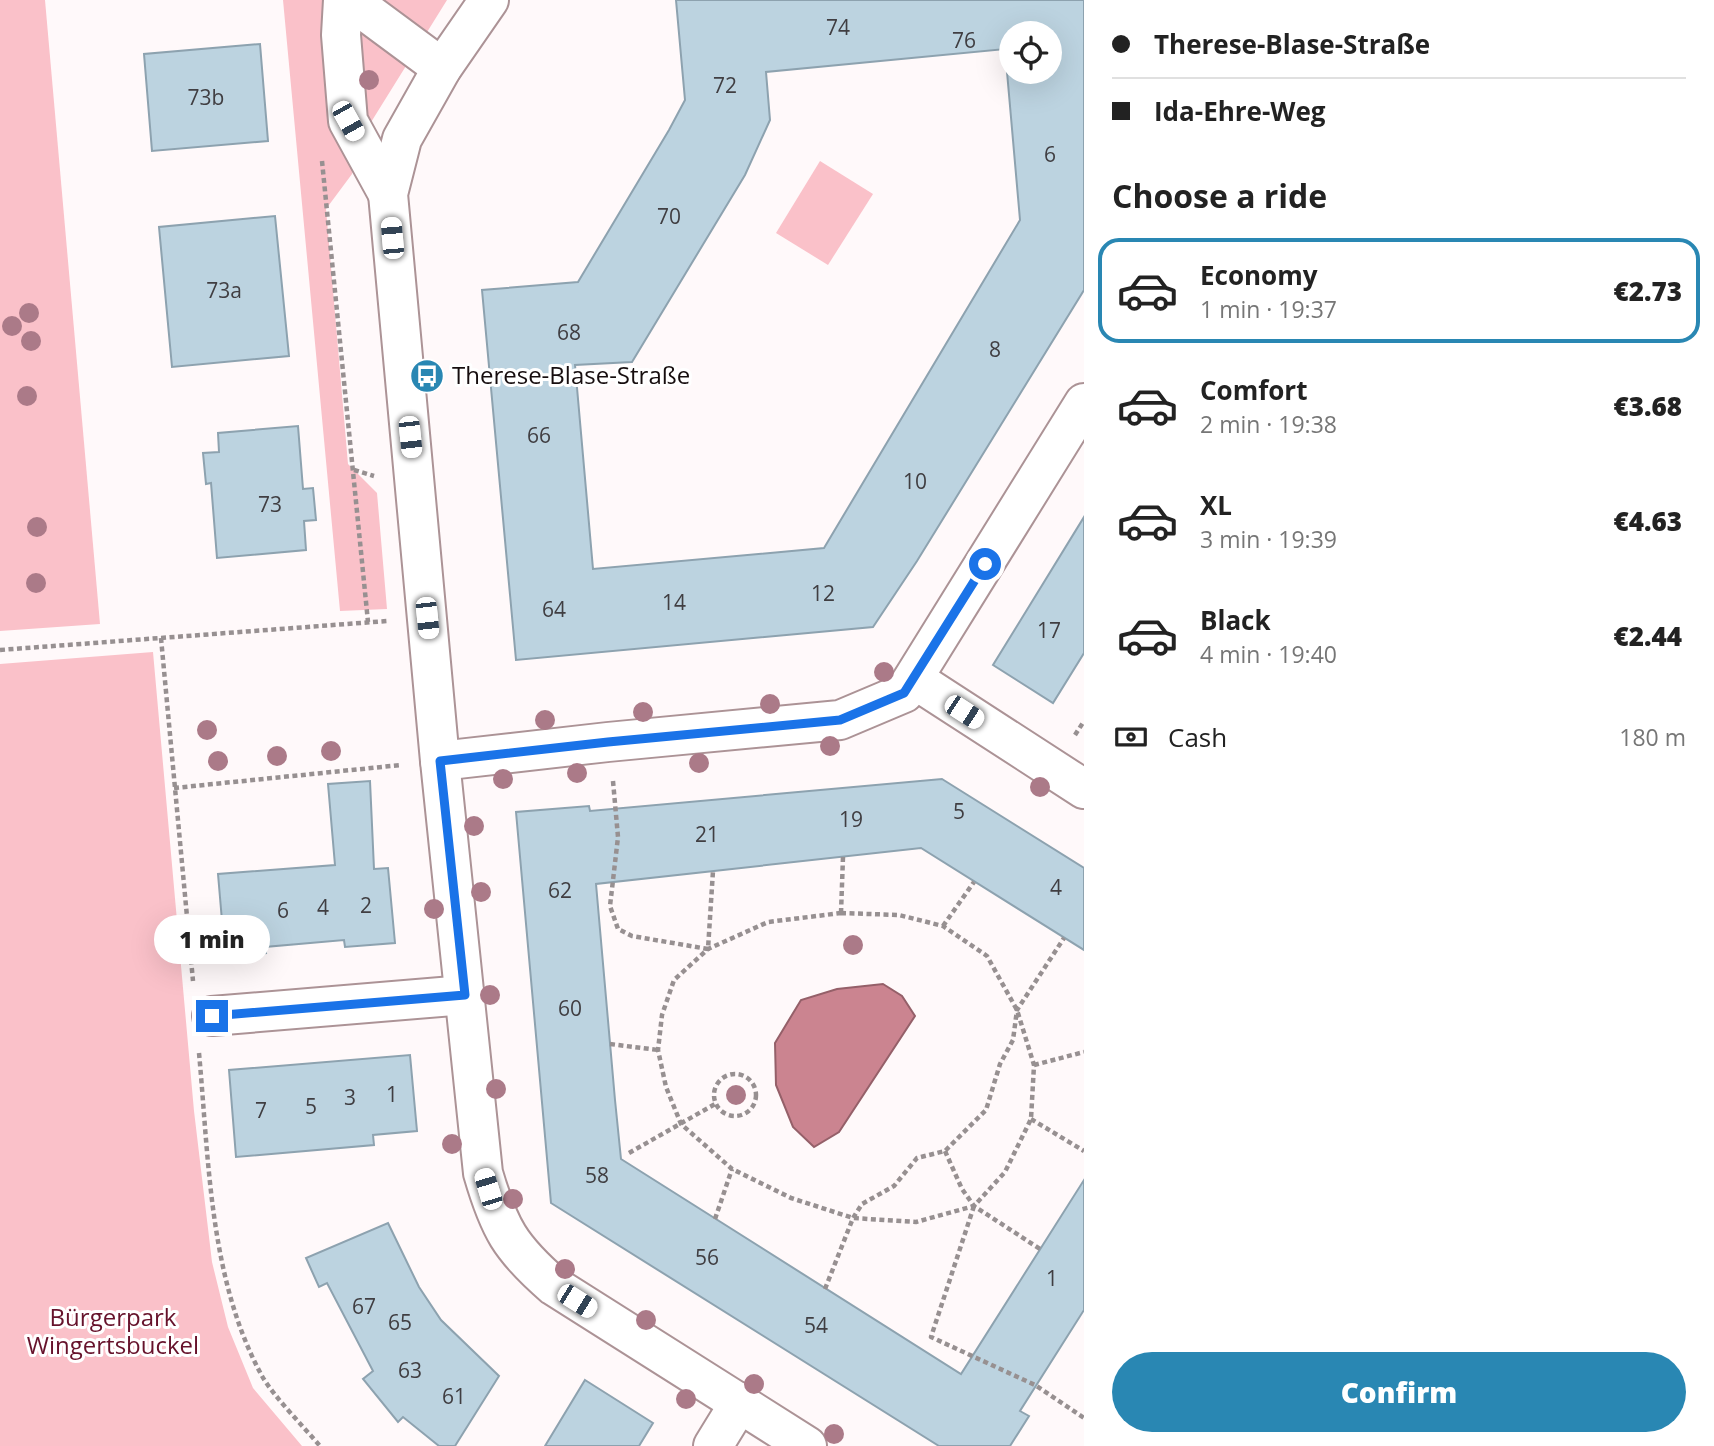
<!DOCTYPE html>
<html lang="en">
<head>
<meta charset="utf-8">
<style>
  :root { --surface:#fff; --page:#f2f2f2; --text:#222; --muted:#767676; --line:#e0e0e0; --accent:#2987b3 }
  body { margin:0; font-family:"Open Sans",sans-serif; background:var(--page); color:var(--text); height:100vh; display:flex; flex-direction:column; font-size:26px; white-space:nowrap }
  * { box-sizing:border-box; margin:0 }
  p { font-size:23px; color:var(--muted) }
  .icon { flex:none; width:38px; height:38px; fill:none; stroke:currentColor; stroke-width:2; stroke-linecap:round; stroke-linejoin:round }
  .map { position:relative; flex:1; overflow:hidden }
  .side { display:flex; flex-direction:column; background:var(--surface); width:630px }
  .side>* { flex:none }
  .banner { display:grid; align-content:center; height:154px; padding:0 28px; background:var(--surface) }
  .buttons { position:absolute; left:999px; top:21px; display:grid; gap:14px }
  .buttons a { display:grid; place-items:center; width:63px; height:63px; border-radius:50%; background:var(--surface); box-shadow:0 7px 28px #0002; font-size:35px }
  .end { position:absolute; width:32px; height:32px; margin:-16px; border:9px solid #1a73e8; background:#fff; box-shadow:0 0 0 4px #fff }
  .from { border-radius:50% }
  .bubble { position:absolute; height:49px; border-radius:24px; background:var(--surface); box-shadow:0 7px 28px #0002; font-size:23px; font-weight:800; line-height:49px; text-align:center }
  .car { position:absolute; width:21px; height:42px; margin:-21px -10px; border-radius:9px; box-shadow:0 0 5px 2px #0007; background:linear-gradient(#fff 24%,#345 0 40%,#fff 0 76%,#345 0 86%,#fff 0) }
  .banner b { display:flex; align-items:center; gap:24px; height:66px; font-size:26px }
  .banner b+b { border-top:2px solid var(--line) }
  .banner i { width:18px; height:18px; background:var(--text) }
  ul { padding:0; list-style:none }
  li { display:flex; align-items:center; gap:21px; height:105px; margin:0 14px 10px; padding:0 14px; border:4px solid transparent; border-radius:21px }
  li div { flex:1 }
  li b { display:block; font-size:26px }
  li em { font-style:normal; font-weight:800 }
  li.current { border-color:var(--accent) }
  li>.icon { width:63px; height:63px; stroke-width:1.5 }
  h2 { padding:0 28px; font-size:32px; line-height:84px }
  .pay { display:flex; align-items:center; gap:18px; height:77px; padding:0 28px; font-size:26px }
  .pay p { margin-inline-start:auto }
  .action { display:flex; gap:14px; margin-top:auto; padding:14px 28px }
  .action a { flex:1; height:80px; border-radius:42px; background:var(--accent); color:#fff; font-size:28px; font-weight:800; line-height:80px; text-align:center }
  main { display:flex; flex:1; min-height:0 }
  .map>svg:first-child { display:block }
  .green { fill:#fac1c9 }
  .water { fill:#cb8490; stroke:#956069; stroke-width:2 }
  .building { fill:#bcd3e0; stroke:#8da2af; stroke-width:2; fill-rule:evenodd }
  .lines { fill:none; stroke-linecap:round; stroke-linejoin:round }
  .minor-casing { stroke:#ac9396; stroke-width:42 }
  .path { stroke:#979091; stroke-width:4.5; stroke-dasharray:5 3.5; stroke-linecap:butt }
  .minor { stroke:#fff; stroke-width:38 }
  .tree { fill:#ab7a88 }
  .route { stroke:#1a73e8; stroke-width:9 }
  .labels { text-anchor:middle; stroke-width:6; stroke-linejoin:round; paint-order:stroke }
  .number-label { font-size:21px; fill:#403e42 }
  .poi-label { font-size:24px; fill:#160d0e; stroke:#fff; text-anchor:start }
  .park-label { font-size:24px; fill:#66122b; stroke:#fff }
</style>
</head>
<body>
<main>
<div class="map">
<svg width="1084" height="1446" viewBox="0 0 1084 1446">
  <rect width="100%" height="100%" fill="#fff9fa"/>
  <g class="green">
    <path d="M0,0H45L100,624L0,631Z"/>
    <path d="M283,0H447L368,127L352,174L326,209L348,464L377,493L387,609L340,611Z"/>
    <path d="M820,161L873,194L828,265L776,233Z"/>
    <path d="M153,652L194,1111L212,1262L228,1327L253,1388L302,1446H0V664Z"/>
  </g>
  <path class="water" d="M883,984L902,996L915,1016L839,1132L814,1147L793,1127L776,1085L775,1043L801,1000L837,989Z"/>
  <g class="building">
    <path d="M676,0H1084V290L917,561L873,627L516,660L482,290L578,282L669,130L685,100ZM1012,33H1050V72H1012ZM1005,49L1020,220L824,548L593,569L575,365L632,362L745,175L770,120L766,72Z"/>
    <path d="M260,44L268,141L152,151L144,54Z"/>
    <path d="M275,216L289,356L172,367L159,227Z"/>
    <path d="M298,426L303,489L313,488L316,520L304,521L306,550L217,558L211,483L206,484L203,453L219,452L218,433Z"/>
    <path d="M1084,517V653L1053,703L993,665Z"/>
    <path d="M942,779L1084,868V950L921,848L596,884L615,1100L621,1159L961,1374L1084,1180V1310L1020,1411L1029,1416L1010,1446H939L551,1203L516,812L589,806L590,811Z"/>
    <path d="M370,781L374,869L388,868L395,943L345,947L344,940L265,947L266,953L225,956L218,874L335,865L328,784Z"/>
    <path d="M410,1055L417,1131L373,1135L374,1145L236,1157L229,1070Z"/>
    <path d="M388,1223L419,1287L441,1320L499,1376L455,1446H439L403,1417L398,1422L363,1379L373,1371L327,1283L319,1287L306,1258Z"/>
    <path d="M585,1380L653,1423L639,1446H545Z"/>
  </g>
  <g class="lines">
    <g class="minor-casing">
      <g id="minor">
        <path d="M343,0L341,35L348,121L388,194"/>
        <path d="M360,0L365,11L442,68"/>
        <path d="M489,0L442,68L402,139L388,194L440,761L483,1173C499,1228 510,1248 554,1286L807,1446"/>
        <path d="M914,679L1084,789"/>
        <path d="M440,761L608,742L840,720L904,693L1084,403"/>
        <path d="M212,1016L465,995"/>
        <path d="M713,1446L740,1402"/>
      </g>
    </g>
    <g class="path">
      <path d="M322,161L368,622"/>
      <path d="M354,470L374,476"/>
      <path d="M161,638L193,981"/>
      <path d="M0,650L387,621"/>
      <path d="M1075,735L1084,721"/>
      <path d="M613,781L618,837L610,906L618,929L632,936L708,949L713,871"/>
      <path d="M174,788L401,765"/>
      <path d="M841,913L899,915L943,926L987,956L1017,1010L1034,1065L1031,1119L1005,1172L974,1206L916,1222L853,1218L791,1198L732,1169L681,1124L666,1087L658,1050L662,1015L674,980L708,949L768,922Z"/>
      <path d="M841,913L843,857"/>
      <path d="M943,926L974,882"/>
      <path d="M610,1044L658,1050"/>
      <path d="M199,1053C209,1160 209,1279 262,1376C274,1397 304,1427 320,1446"/>
      <path d="M1034,1065L1084,1052"/>
      <circle cx="735" cy="1095" r="21"/>
      <path d="M1031,1119L1084,1151"/>
      <path d="M945,1151L962,1189L974,1206L1040,1249"/>
      <path d="M629,1153L715,1104"/>
      <path d="M974,1206L931,1337L1035,1385L1084,1418"/>
      <path d="M715,1219L732,1169"/>
      <path d="M825,1289L853,1218L862,1204L894,1186L917,1158L945,1151L986,1110L1000,1064L1013,1040L1017,1010L1064,938"/>
    </g>
    <use href="#minor" class="minor"/>
  </g>
  <g class="tree">
    <circle cx="369" cy="80" r="10"/>
    <circle cx="29" cy="313" r="10"/>
    <circle cx="12" cy="326" r="10"/>
    <circle cx="31" cy="341" r="10"/>
    <circle cx="27" cy="396" r="10"/>
    <circle cx="37" cy="527" r="10"/>
    <circle cx="36" cy="583" r="10"/>
    <circle cx="884" cy="672" r="10"/>
    <circle cx="770" cy="704" r="10"/>
    <circle cx="643" cy="712" r="10"/>
    <circle cx="545" cy="720" r="10"/>
    <circle cx="207" cy="730" r="10"/>
    <circle cx="830" cy="746" r="10"/>
    <circle cx="331" cy="751" r="10"/>
    <circle cx="277" cy="756" r="10"/>
    <circle cx="218" cy="761" r="10"/>
    <circle cx="699" cy="763" r="10"/>
    <circle cx="577" cy="773" r="10"/>
    <circle cx="503" cy="779" r="10"/>
    <circle cx="1040" cy="787" r="10"/>
    <circle cx="474" cy="826" r="10"/>
    <circle cx="481" cy="892" r="10"/>
    <circle cx="434" cy="909" r="10"/>
    <circle cx="853" cy="945" r="10"/>
    <circle cx="490" cy="995" r="10"/>
    <circle cx="496" cy="1089" r="10"/>
    <circle cx="736" cy="1095" r="10"/>
    <circle cx="452" cy="1144" r="10"/>
    <circle cx="513" cy="1199" r="10"/>
    <circle cx="565" cy="1269" r="10"/>
    <circle cx="646" cy="1320" r="10"/>
    <circle cx="754" cy="1384" r="10"/>
    <circle cx="686" cy="1399" r="10"/>
    <circle cx="834" cy="1434" r="10"/>
  </g>
  <g class="lines">
    <path class="route" d="M212,1016L465,995L440,761L608,742L840,720L904,693L985,564"/>
  </g>
  <defs>
    <g id="bus-disc" transform="scale(1.75)"><circle r="9.5" fill="#2987b3" stroke="#fff"/><path d="M-5-6H5V4H4V6H2V4H-2V6H-4V4H-5ZM-3.5-4V0h7V-4ZM-3.5 1.2v1.5H-2V1.2ZM2 1.2v1.5H3.5V1.2Z" fill="#fff"/></g>
  </defs>
  <g fill-rule="evenodd">
    <use href="#bus-disc" x="427" y="376"/>
  </g>
  <g class="labels">
    <g class="number-label">
      <text x="838" y="35">74</text>
      <text x="964" y="48">76</text>
      <text x="725" y="93">72</text>
      <text x="206" y="105">73b</text>
      <text x="1050" y="162">6</text>
      <text x="669" y="224">70</text>
      <text x="224" y="298">73a</text>
      <text x="569" y="340">68</text>
      <text x="995" y="357">8</text>
      <text x="539" y="443">66</text>
      <text x="915" y="489">10</text>
      <text x="270" y="512">73</text>
      <text x="823" y="601">12</text>
      <text x="674" y="610">14</text>
      <text x="554" y="617">64</text>
      <text x="1049" y="638">17</text>
      <text x="959" y="819">5</text>
      <text x="851" y="827">19</text>
      <text x="707" y="842">21</text>
      <text x="1056" y="895">4</text>
      <text x="560" y="898">62</text>
      <text x="366" y="913">2</text>
      <text x="323" y="915">4</text>
      <text x="283" y="918">6</text>
      <text x="570" y="1016">60</text>
      <text x="392" y="1102">1</text>
      <text x="350" y="1105">3</text>
      <text x="311" y="1114">5</text>
      <text x="261" y="1118">7</text>
      <text x="597" y="1183">58</text>
      <text x="707" y="1265">56</text>
      <text x="1052" y="1286">1</text>
      <text x="364" y="1314">67</text>
      <text x="400" y="1330">65</text>
      <text x="816" y="1333">54</text>
      <text x="410" y="1378">63</text>
      <text x="454" y="1404">61</text>
    </g>
    <g class="poi-label">
      <text x="452" y="384">Therese-Blase-Straße</text>
    </g>
    <g class="park-label">
      <text x="113" y="1326">Bürgerpark<tspan x="113" dy="28">Wingertsbuckel</tspan></text>
    </g>
  </g>
</svg>
<div class="buttons">
<a><svg class="icon" aria-label="locate" viewBox="0 0 24 24"><circle cx="12" cy="12" r="6"/><path d="M12 2v4M12 18v4M2 12h4M18 12h4"/></svg></a>
</div>
<i class="end from" style="left:985px;top:564px"></i>
<i class="end" style="left:212px;top:1016px"></i>
<div class="bubble" style="left:154px;top:915px;width:116px">1 min</div>
<i class="car" style="left:348px;top:121px;rotate:151deg"></i>
<i class="car" style="left:392px;top:238px;rotate:355deg"></i>
<i class="car" style="left:410px;top:437px;rotate:174deg"></i>
<i class="car" style="left:427px;top:618px;rotate:174deg"></i>
<i class="car" style="left:964px;top:712px;rotate:123deg"></i>
<i class="car" style="left:488px;top:1189px;rotate:343deg"></i>
<i class="car" style="left:577px;top:1301px;rotate:122deg"></i>
</div>
<section class="side">
<div class="banner">
<b><i class="from"></i>Therese-Blase-Straße</b>
<b><i></i>Ida-Ehre-Weg</b>
</div>
<h2>Choose a ride</h2>
<ul>
<li class="current"><svg class="icon" aria-label="car" viewBox="0 0 24 24"><path d="M5 17H2v-5l4-1 3-4h7l3 4 3 1v5h-3M9 17h6M6 11h13"/><circle cx="7" cy="17" r="2"/><circle cx="17" cy="17" r="2"/></svg><div><b>Economy</b><p>1 min · 19:37</p></div><em>€2.73</em></li>
<li><svg class="icon" aria-label="car" viewBox="0 0 24 24"><path d="M5 17H2v-5l4-1 3-4h7l3 4 3 1v5h-3M9 17h6M6 11h13"/><circle cx="7" cy="17" r="2"/><circle cx="17" cy="17" r="2"/></svg><div><b>Comfort</b><p>2 min · 19:38</p></div><em>€3.68</em></li>
<li><svg class="icon" aria-label="car" viewBox="0 0 24 24"><path d="M5 17H2v-5l4-1 3-4h7l3 4 3 1v5h-3M9 17h6M6 11h13"/><circle cx="7" cy="17" r="2"/><circle cx="17" cy="17" r="2"/></svg><div><b>XL</b><p>3 min · 19:39</p></div><em>€4.63</em></li>
<li><svg class="icon" aria-label="car" viewBox="0 0 24 24"><path d="M5 17H2v-5l4-1 3-4h7l3 4 3 1v5h-3M9 17h6M6 11h13"/><circle cx="7" cy="17" r="2"/><circle cx="17" cy="17" r="2"/></svg><div><b>Black</b><p>4 min · 19:40</p></div><em>€2.44</em></li>
</ul>
<div class="pay"><svg class="icon" aria-label="cash" viewBox="0 0 24 24"><path d="M3 7h18v10H3z"/><circle cx="12" cy="12" r="2"/></svg>Cash<p>180 m</p></div>
<div class="action"><a>Confirm</a></div>
</section>
</main>
</body>
</html>
